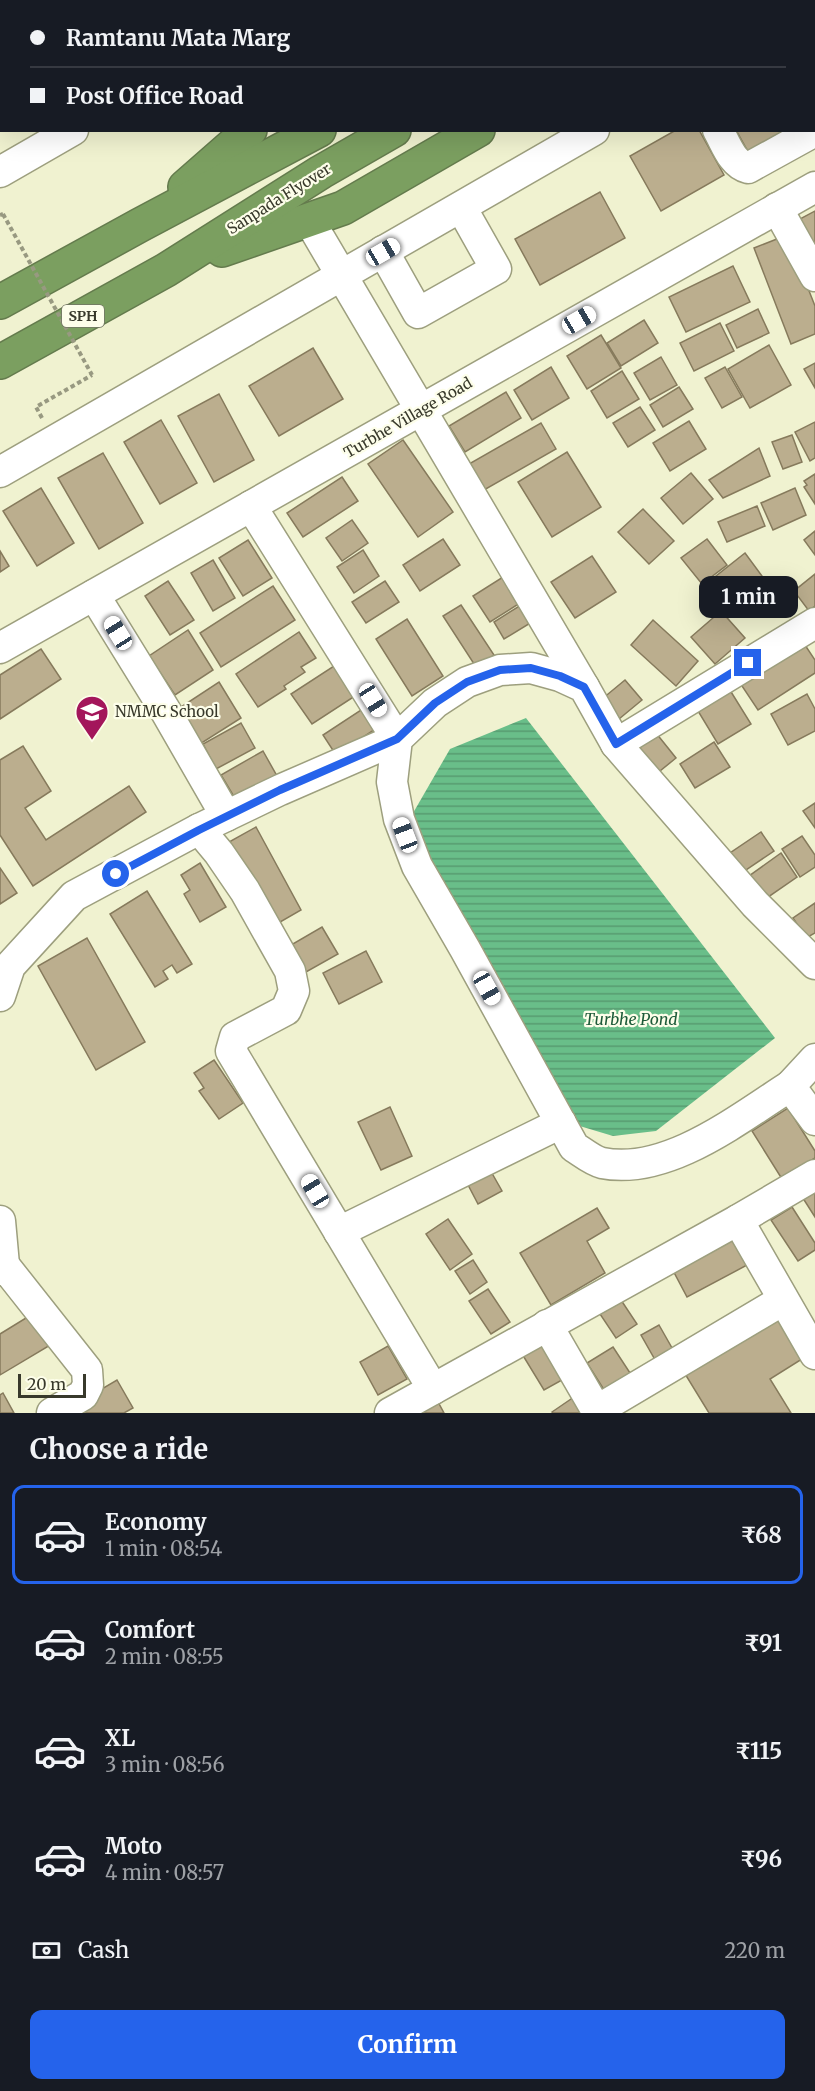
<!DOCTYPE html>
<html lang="en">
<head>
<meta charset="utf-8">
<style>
  :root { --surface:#171b24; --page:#242831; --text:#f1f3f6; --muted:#9ea1a6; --line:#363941; --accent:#2563eb }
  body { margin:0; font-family:Merriweather,serif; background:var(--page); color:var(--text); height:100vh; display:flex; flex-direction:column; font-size:22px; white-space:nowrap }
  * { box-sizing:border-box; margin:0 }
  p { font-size:20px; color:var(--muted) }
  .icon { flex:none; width:33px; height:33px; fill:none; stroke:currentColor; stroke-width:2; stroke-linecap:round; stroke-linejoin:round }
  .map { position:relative; height:1413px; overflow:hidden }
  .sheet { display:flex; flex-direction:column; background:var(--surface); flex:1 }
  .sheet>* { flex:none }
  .guide { position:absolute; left:0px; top:0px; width:816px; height:132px; box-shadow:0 6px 24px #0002; display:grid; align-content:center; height:132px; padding:0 30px; background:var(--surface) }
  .scale { position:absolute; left:18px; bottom:15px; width:68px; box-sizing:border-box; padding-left:6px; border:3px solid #38392b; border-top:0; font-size:16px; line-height:21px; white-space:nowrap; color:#38392b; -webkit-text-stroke:4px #fdfeea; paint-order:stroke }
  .end { position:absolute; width:27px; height:27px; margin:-14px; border:8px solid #2563eb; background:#fff; box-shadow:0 0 0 3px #fff }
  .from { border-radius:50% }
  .bubble { position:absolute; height:42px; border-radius:12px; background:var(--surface); box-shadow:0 6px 24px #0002; font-size:20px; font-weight:700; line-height:42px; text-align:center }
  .car { position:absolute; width:18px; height:36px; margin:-18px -9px; border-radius:8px; box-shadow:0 0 4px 2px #0007; background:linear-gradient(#fff 24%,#345 0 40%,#fff 0 76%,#345 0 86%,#fff 0) }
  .guide b { display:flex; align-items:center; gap:21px; height:57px; font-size:22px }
  .guide b+b { border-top:2px solid var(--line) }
  .guide i { width:15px; height:15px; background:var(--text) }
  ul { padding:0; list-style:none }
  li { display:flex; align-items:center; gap:18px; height:99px; margin:0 12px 9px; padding:0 18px; border:3px solid transparent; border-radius:12px }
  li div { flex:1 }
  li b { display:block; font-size:22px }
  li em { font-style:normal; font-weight:700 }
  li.active { border-color:var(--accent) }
  li>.icon { width:54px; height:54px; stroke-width:1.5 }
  h2 { padding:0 30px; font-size:27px; line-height:72px }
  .pay { display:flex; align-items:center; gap:15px; height:66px; padding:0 30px; font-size:22px }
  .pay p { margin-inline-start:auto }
  .action { display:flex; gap:12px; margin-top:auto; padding:12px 30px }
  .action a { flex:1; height:69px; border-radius:12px; background:var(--accent); color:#fff; font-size:24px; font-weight:700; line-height:69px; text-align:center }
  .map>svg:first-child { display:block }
  .water { fill:url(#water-rules) }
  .building { fill:#bbae8e; stroke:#867a5c; stroke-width:1.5 }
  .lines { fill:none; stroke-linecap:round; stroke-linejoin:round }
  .minor-casing { stroke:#9d9f7e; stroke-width:33 }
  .highway-casing { stroke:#647b4d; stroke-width:36 }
  .path { stroke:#989981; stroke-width:4; stroke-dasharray:4.5 3; stroke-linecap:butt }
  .minor { stroke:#fff; stroke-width:30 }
  .highway { stroke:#7b9f60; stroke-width:33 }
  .rail-casing { stroke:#83856e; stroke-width:7 }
  .rail { stroke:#fdfeea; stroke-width:4.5; stroke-dasharray:14; stroke-linecap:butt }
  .path-bridge { stroke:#989981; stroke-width:4; stroke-dasharray:4.5 3; stroke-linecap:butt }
  .route { stroke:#2563eb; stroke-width:8 }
  .labels { text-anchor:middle; stroke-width:4.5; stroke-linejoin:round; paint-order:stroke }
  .shield { fill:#fdfeea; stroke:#737464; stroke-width:1.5 }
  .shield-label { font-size:14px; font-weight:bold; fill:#38392b }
  .street-label { font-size:15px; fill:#38392b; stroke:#fdfeea }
  .poi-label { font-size:15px; fill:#38392b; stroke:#fdfeea; text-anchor:start }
  .water-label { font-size:16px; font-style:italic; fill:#1d5b39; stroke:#fdfeea }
</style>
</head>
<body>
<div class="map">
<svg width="815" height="1413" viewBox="0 0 815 1413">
  <defs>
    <pattern id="water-rules" width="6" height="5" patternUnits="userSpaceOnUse" patternTransform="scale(1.5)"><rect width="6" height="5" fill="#69be89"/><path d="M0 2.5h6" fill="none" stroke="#579b70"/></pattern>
  </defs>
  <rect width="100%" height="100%" fill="#f0f2d0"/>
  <path class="water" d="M526,718L775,1038L656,1131L613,1136L573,1124L409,820L450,749Z"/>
  <g class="building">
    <path d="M90,0H156L157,2H89Z"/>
    <path d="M676,130H699L724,175L661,211L630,156Z"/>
    <path d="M736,130H798L751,157Z"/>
    <path d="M600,192L625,238L540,285L515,239Z"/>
    <path d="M815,211V252L798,220Z"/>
    <path d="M787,235L815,306V334L791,344L754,248Z"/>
    <path d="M733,266L750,302L686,332L669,297Z"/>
    <path d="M758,309L769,333L737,348L726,325Z"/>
    <path d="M644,320L658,343L621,366L607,343Z"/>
    <path d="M720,323L734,351L694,371L680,343Z"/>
    <path d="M601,335L621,368L587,389L567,356Z"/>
    <path d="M769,345L791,385L750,408L728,369Z"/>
    <path d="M313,348L343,399L279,436L249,386Z"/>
    <path d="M661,357L677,385L650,400L634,373Z"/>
    <path d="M815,363V388L804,369Z"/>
    <path d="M551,367L569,398L532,420L514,390Z"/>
    <path d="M725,367L742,397L722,408L705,378Z"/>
    <path d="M622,371L639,399L607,418L591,391Z"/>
    <path d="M679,387L693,409L663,427L650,405Z"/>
    <path d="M506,392L521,418L465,452L449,426Z"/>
    <path d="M219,394L254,460L214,482L178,416Z"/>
    <path d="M640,407L655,430L628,447L613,423Z"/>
    <path d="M161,420L197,483L160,504L124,442Z"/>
    <path d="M689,421L706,449L670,471L653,443Z"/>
    <path d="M815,422V458L810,461L795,432Z"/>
    <path d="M541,423L556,449L477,494L462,468Z"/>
    <path d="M792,435L802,462L783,469L772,442Z"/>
    <path d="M403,440L453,512L418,537L368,464Z"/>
    <path d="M759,448L770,476L723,498L709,480Z"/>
    <path d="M567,452L601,507L552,537L518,482Z"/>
    <path d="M103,453L143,523L99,549L58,478Z"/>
    <path d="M691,473L713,499L683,524L661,498Z"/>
    <path d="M815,474V504L804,487L807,485L804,481Z"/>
    <path d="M342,477L358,501L303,537L287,513Z"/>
    <path d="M41,488L74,543L37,566L3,511Z"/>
    <path d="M795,488L806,515L773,530L761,503Z"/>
    <path d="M757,506L765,526L727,542L718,522Z"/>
    <path d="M643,509L674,541L649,564L618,532Z"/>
    <path d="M352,520L368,543L342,561L326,538Z"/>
    <path d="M815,531V555L804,540Z"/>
    <path d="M443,539L460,565L420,591L403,565Z"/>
    <path d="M707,539L727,565L702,584L681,558Z"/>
    <path d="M248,540L272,578L243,596L219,558Z"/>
    <path d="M363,550L379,576L354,593L337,567Z"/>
    <path d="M0,551L9,566L0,572Z"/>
    <path d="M745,553L765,580L726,610L706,584Z"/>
    <path d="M592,556L616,592L575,618L551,582Z"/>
    <path d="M213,560L235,598L213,611L191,573Z"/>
    <path d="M815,574V606L809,611L794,591Z"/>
    <path d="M503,577L520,603L490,622L473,596Z"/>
    <path d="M168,581L194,620L170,635L145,596Z"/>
    <path d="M385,581L399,602L366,623L352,602Z"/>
    <path d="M273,586L295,620L221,667L200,633Z"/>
    <path d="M461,605L494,655L476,667L443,616Z"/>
    <path d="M521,605L532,622L504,639L494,622Z"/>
    <path d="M721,611L745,638L715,664L691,637Z"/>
    <path d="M407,619L443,676L412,696L376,639Z"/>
    <path d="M653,620L698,661L676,686L631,645Z"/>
    <path d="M188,630L213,670L175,695L149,656Z"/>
    <path d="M299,632L316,658L301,667L305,672L284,686L286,689L258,707L236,674Z"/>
    <path d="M801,639L815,660V673L758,710L738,680Z"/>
    <path d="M41,649L61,679L0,719V675Z"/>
    <path d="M334,666L355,696L312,724L291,694Z"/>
    <path d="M625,680L642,700L619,719L602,699Z"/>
    <path d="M219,682L241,718L200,744L178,709Z"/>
    <path d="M728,687L751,724L718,744L695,706Z"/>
    <path d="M807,694L815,709V731L788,745L771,714Z"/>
    <path d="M361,710L374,730L336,755L323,735Z"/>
    <path d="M241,723L255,748L216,769L203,744Z"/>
    <path d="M656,733L676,758L655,775L634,750Z"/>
    <path d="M714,742L730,767L695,788L680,764Z"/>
    <path d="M23,746L51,791L25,808L46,840L129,786L146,812L33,886L0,835V760Z"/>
    <path d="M263,751L277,776L236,800L221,775Z"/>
    <path d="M815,803V828L803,811Z"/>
    <path d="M256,827L301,910L275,925L229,842Z"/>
    <path d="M761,832L774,851L740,874L727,855Z"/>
    <path d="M802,836L815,855V867L800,877L782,849Z"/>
    <path d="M781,853L797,877L758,904L742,881Z"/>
    <path d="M200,863L226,907L200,922L184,894L190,890L181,875Z"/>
    <path d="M0,868L17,893L0,904Z"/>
    <path d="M147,891L192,964L177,973L172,965L163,971L168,979L155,987L110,914Z"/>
    <path d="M815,903V933L806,938L793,918Z"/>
    <path d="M322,927L338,954L306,972L291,945Z"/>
    <path d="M87,938L145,1042L96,1070L38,966Z"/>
    <path d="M366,951L382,982L339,1004L323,973Z"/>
    <path d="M214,1060L243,1103L219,1119L199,1091L204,1088L194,1073Z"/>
    <path d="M390,1107L412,1156L381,1170L358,1122Z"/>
    <path d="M788,1108L815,1151V1158L782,1179L752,1131Z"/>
    <path d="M489,1168L502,1191L478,1204L466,1181Z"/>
    <path d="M815,1182V1217L799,1192Z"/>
    <path d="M792,1207L815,1243V1250L798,1261L771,1220Z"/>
    <path d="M597,1208L609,1228L587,1241L605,1273L551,1305L520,1253Z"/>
    <path d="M448,1219L472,1254L450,1270L426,1234Z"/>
    <path d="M731,1230L749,1264L687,1297L669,1263Z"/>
    <path d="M473,1260L487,1282L470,1294L455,1271Z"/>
    <path d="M488,1289L510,1322L491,1334L469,1301Z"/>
    <path d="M619,1297L637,1324L616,1338L598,1311Z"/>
    <path d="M781,1308L810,1354L770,1379L791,1413H709L682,1369Z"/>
    <path d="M34,1313L52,1344L0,1375V1334Z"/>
    <path d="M659,1325L676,1355L658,1365L641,1335Z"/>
    <path d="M546,1333L571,1375L544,1390L519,1349Z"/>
    <path d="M388,1346L407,1379L378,1395L360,1362Z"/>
    <path d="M613,1347L634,1379L608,1396L587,1363Z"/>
    <path d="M117,1380L133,1408L124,1413H61Z"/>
    <path d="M3,1393L14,1413H0V1395Z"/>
    <path d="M574,1397L585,1413H553L552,1412Z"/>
    <path d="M437,1400L444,1413H416Z"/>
  </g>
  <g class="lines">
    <g class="minor-casing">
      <g id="minor">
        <path d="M85,0V2"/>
        <path d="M190,0L191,2"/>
        <path d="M302,2L304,0"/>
        <path d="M814,4H815"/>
        <path d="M814,69L815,70"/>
        <path d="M0,83L2,82"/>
        <path d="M718,130C726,144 732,164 748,168L815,131"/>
        <path d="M0,172L73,130"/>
        <path d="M777,208L815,276"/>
        <path d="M309,220L584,687"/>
        <path d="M383,251L418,313L496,269L461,207"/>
        <path d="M0,472L594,130"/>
        <path d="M94,595L165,710L226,816"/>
        <path d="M0,648L815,187"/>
        <path d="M616,744L815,623"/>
        <path d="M199,829L219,853L245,891L290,971L294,991L286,1010L235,1037L231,1051L433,1389"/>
        <path d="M0,996L10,966L74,896L199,829L280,790L397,739L251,506"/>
        <path d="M815,1059L790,1086L815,1120"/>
        <path d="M790,1086C738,1119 667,1176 602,1163C593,1161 582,1152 574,1147L465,949L417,866L399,819L392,782L397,739L435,703L467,682L500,670L531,668L560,676L584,687L616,744L755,904L815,964"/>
        <path d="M738,1220L815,1354"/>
        <path d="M0,1221L4,1265L0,1270"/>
        <path d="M339,1232L561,1123"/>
        <path d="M4,1265L87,1370L88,1385L83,1395L52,1413"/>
        <path d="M547,1325L598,1413"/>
        <path d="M596,1411L783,1300"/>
        <path d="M390,1413L738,1220L815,1175"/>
      </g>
    </g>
    <g class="highway-casing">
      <g id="highway">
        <path d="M460,2L463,0"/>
        <path d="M545,2L547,0"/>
        <path d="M619,2L622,0"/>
        <path d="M703,2L706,0"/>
        <path d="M185,187L250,130"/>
        <path d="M222,250L343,208L478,130"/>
        <path d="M0,302L140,225L319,130"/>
        <path d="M0,362L166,270L321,172L394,130"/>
      </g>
    </g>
    <g class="path">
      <path d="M0,215L3,214"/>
      <path d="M42,418L36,407L92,375"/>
    </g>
    <use href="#minor" class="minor"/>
    <use href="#highway" class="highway"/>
    <g class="rail-casing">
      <path id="rail" d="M5,2L7,0"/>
    </g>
    <use href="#rail" class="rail"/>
    <path class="path-bridge" d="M3,214L92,375"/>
  </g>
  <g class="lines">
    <path class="route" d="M116,874L199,830L280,790L397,739L435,703L467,682L500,670L531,668L560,676L584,687L616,744L748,663"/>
  </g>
  <defs>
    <g id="school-pin" transform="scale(1.725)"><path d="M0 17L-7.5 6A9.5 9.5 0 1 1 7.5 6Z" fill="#a3165b" stroke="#fdfeea"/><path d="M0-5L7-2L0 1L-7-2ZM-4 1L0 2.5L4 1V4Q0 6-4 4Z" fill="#fff"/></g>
  </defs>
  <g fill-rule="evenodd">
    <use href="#school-pin" x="92" y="712"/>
  </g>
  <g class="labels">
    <rect class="shield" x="62" y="305" width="42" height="22" rx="4.5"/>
    <g class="shield-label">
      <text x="83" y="321">SPH</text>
    </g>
    <g class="street-label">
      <text transform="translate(279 199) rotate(-32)" y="5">Sanpada Flyover</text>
      <text transform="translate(408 418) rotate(-30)" y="5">Turbhe Village Road</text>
    </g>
    <g class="poi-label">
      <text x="115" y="717">NMMC School</text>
    </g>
    <g class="water-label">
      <text x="631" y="1025">Turbhe Pond</text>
    </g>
  </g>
</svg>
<div class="scale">20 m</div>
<i class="end from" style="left:116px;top:874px"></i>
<i class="end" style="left:748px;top:663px"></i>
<div class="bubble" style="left:699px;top:576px;width:99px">1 min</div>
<i class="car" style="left:383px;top:252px;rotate:60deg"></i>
<i class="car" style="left:579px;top:320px;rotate:60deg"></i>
<i class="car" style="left:118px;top:633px;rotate:328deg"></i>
<i class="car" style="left:373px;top:700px;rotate:148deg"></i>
<i class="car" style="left:405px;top:835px;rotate:339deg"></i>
<i class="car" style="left:487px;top:988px;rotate:151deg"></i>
<i class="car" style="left:315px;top:1191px;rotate:329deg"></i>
<div class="guide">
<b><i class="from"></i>Ramtanu Mata Marg</b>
<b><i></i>Post Office Road</b>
</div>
</div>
<section class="sheet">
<h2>Choose a ride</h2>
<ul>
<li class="active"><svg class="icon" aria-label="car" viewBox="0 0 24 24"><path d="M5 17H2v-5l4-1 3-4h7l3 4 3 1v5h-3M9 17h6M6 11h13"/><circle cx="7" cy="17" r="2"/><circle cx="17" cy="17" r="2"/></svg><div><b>Economy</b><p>1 min · 08:54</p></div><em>₹68</em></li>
<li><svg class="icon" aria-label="car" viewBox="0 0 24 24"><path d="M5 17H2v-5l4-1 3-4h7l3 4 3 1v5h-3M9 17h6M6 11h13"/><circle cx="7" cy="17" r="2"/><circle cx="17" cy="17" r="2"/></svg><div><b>Comfort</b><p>2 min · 08:55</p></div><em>₹91</em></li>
<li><svg class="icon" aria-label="car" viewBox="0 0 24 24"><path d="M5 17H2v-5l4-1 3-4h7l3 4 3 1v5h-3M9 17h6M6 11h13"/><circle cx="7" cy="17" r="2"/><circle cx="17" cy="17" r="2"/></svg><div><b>XL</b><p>3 min · 08:56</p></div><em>₹115</em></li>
<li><svg class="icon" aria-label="car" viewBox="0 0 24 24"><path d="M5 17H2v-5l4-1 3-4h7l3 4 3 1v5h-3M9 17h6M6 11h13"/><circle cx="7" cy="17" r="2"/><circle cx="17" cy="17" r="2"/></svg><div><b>Moto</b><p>4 min · 08:57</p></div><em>₹96</em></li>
</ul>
<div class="pay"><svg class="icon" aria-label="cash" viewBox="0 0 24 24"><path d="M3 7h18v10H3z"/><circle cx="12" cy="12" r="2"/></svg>Cash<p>220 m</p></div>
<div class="action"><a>Confirm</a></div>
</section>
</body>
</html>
